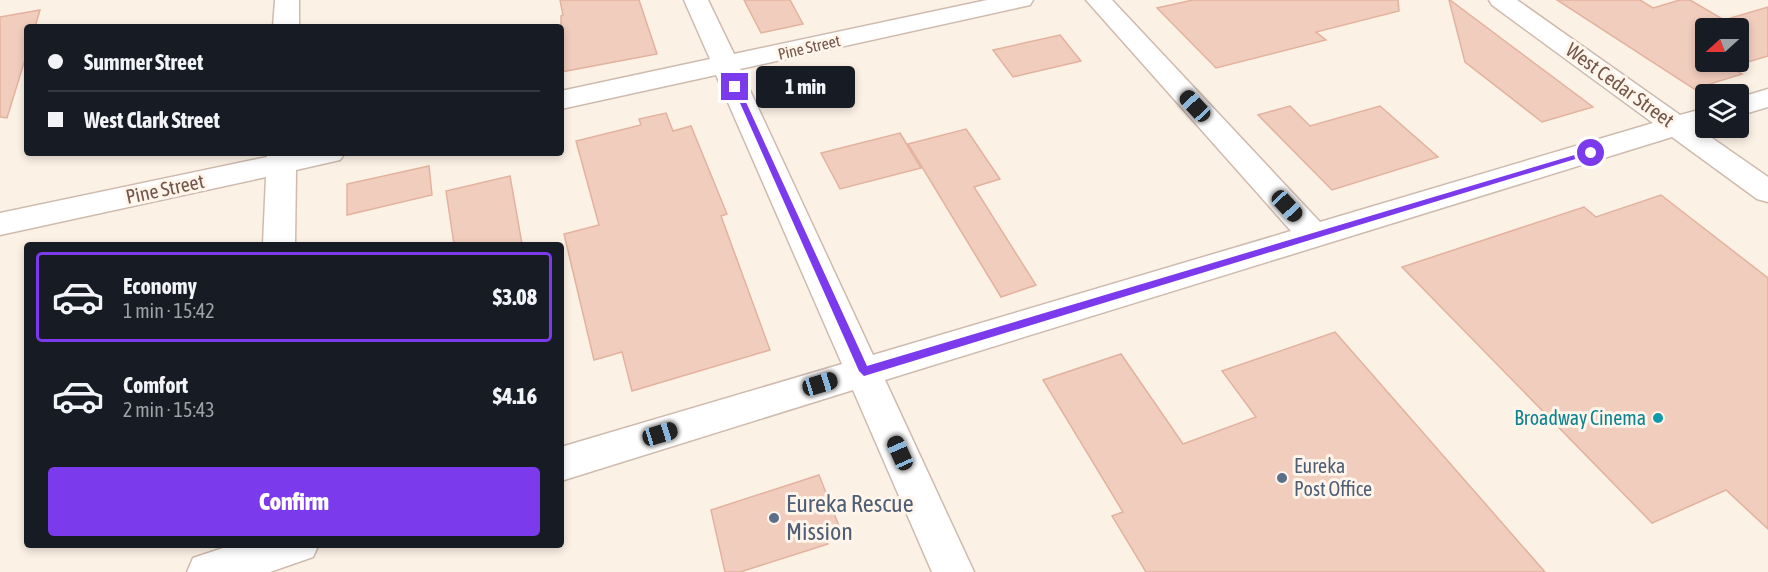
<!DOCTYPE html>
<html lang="en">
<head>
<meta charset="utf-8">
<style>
  :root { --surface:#171b24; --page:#20242c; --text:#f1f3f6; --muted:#9ea1a6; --line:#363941; --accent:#7c3aed }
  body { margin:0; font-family:"Asap Condensed",sans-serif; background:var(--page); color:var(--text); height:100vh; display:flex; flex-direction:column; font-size:22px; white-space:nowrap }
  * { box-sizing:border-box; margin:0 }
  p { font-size:20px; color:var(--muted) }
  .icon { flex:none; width:33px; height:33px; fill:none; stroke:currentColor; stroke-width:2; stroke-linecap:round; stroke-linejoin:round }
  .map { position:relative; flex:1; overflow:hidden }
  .side { position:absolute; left:24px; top:242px; width:540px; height:306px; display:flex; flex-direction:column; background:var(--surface); border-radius:6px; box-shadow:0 3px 9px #0003 }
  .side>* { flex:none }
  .guide { position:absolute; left:24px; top:24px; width:540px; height:132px; border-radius:6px; box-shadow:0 3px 9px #0003; display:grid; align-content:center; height:132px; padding:0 24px; background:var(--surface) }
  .needle { width:39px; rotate:249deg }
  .controls { position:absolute; left:1695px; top:18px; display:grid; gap:12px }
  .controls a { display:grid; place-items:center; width:54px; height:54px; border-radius:6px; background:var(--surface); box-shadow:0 3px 9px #0003; font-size:30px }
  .end { position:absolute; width:27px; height:27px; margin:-14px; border:8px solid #7c3aed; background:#fff; box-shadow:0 0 0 3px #fff }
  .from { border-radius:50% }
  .bubble { position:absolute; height:42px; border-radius:6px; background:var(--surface); box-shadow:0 3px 9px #0003; font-size:20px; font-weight:800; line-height:42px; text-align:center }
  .car { position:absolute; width:18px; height:36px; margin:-18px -9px; border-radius:8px; box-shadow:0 0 4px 2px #0007; background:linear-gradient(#222 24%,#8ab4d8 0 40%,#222 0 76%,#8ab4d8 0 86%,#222 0) }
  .guide b { display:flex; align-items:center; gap:21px; height:57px; font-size:22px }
  .guide b+b { border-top:2px solid var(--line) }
  .guide i { width:15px; height:15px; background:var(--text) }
  ul { padding:10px 0 0; list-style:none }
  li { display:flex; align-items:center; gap:18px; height:90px; margin:0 12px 9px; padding:0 12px; border:3px solid transparent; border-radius:6px }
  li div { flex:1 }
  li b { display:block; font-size:22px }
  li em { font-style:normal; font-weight:800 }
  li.active { border-color:var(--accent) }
  li>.icon { width:54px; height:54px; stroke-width:1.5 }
  .button { display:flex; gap:12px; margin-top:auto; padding:12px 24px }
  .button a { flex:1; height:69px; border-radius:6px; background:var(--accent); color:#fff; font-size:24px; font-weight:800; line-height:69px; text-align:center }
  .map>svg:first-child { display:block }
  .building { fill:#f1cdbd; stroke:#e3b29e; stroke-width:1.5; fill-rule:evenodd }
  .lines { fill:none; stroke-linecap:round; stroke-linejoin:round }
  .minor-casing { stroke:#cfbaae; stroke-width:3 }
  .minor { fill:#fff; fill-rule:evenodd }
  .route { fill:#7c3aed }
  .culture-dot { fill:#0f9aa8; stroke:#fff5eb; stroke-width:2 }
  .service-dot { fill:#5c6f8a; stroke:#fff5eb; stroke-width:2 }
  .labels { text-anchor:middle; stroke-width:6; stroke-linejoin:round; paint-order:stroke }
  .far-street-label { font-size:16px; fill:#75564a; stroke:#fff5eb }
  .street-label { font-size:20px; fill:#75564a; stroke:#fff5eb }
  .culture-label { font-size:20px; fill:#0d838f; stroke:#fff5eb; text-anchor:end }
  .service-label { font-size:20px; fill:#4e5e75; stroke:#fff5eb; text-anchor:start }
  .near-service-label { font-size:24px; fill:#4e5e75; stroke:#fff5eb; text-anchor:start }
</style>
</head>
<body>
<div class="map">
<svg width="1768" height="572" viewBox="0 0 1768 572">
  <rect width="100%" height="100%" fill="#fcf1e5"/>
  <g class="building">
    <path d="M560,0H639L657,54L561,72V16L563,15Z"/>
    <path d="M744,0H790L803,24L761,33Z"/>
    <path d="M1193,0H1398L1399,11L1316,32L1326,40L1216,68L1157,8Z"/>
    <path d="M1449,0H1450L1593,107L1542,122L1465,62Z"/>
    <path d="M1557,0H1640L1653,8L1680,0H1690L1724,20L1768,7V56L1731,67L1742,74L1694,89ZM1706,28H1738V62H1706Z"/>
    <path d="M40,10L35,27H27V53L7,118L0,117V17Z"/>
    <path d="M1060,35L1081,61L1013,77L993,50Z"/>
    <path d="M1290,106L1310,126L1380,106L1438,157L1332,190L1258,115Z"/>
    <path d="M666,113L673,131L691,126L727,214L721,216L770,350L632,391L622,352L594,360L564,234L599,225L576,141L641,125L639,119Z"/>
    <path d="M966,129L1000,179L974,187L1036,285L1001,297L908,144Z"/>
    <path d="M900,133L921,168L840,189L821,153Z"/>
    <path d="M429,166L432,195L347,215V184Z"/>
    <path d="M510,176L522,244H454L446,191Z"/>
    <path d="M1661,195L1768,278V529L1726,490L1652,523L1402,267L1584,207L1596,217Z"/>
    <path d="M1335,332L1545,572H1146L1112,516L1123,512L1043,380L1121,354L1183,444L1256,417L1222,371Z"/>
    <path d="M819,475L839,526L823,530L828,544L740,572H725L711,510Z"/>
  </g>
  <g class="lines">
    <g class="minor-casing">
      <g id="minor">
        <path d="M275,0H299V27H273Z"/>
        <path d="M684,0H708L734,54L987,0H1033L1030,5L1021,7L740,69L873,355L1291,231L1086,0H1112L1320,222L1653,123L1492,5L1489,0H1517L1680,115L1706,108V127L1699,129L1768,177V202L1757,199L1672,137L885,380L974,572H932L853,390L561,481V447L842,364L716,75L561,109V91L710,59Z"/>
        <path d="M1768,89V107L1738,116V98Z"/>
        <path d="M267,153H345L340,160L296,170L295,244H263L266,177L0,235V213L267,157Z"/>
        <path d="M235,544H319L313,557L270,572H187L193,558Z"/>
      </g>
    </g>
    <use href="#minor" class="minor"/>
  </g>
  <path class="route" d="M732,85L739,87L867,366L1588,151L1595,153L864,376L859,371Z"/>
  <circle class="culture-dot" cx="1658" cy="418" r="6"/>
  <g class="service-dot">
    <circle cx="1282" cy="478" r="6"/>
    <circle cx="774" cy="518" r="6"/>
  </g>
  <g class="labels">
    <g class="far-street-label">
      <text transform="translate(809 47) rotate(-13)" y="6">Pine Street</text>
    </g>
    <g class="street-label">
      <text transform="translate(1620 85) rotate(36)" y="7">West Cedar Street</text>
      <text transform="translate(165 189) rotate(-12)" y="7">Pine Street</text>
    </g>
    <g class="culture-label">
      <text x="1646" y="425">Broadway Cinema</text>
    </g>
    <g class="service-label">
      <text x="1294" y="473">Eureka<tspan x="1294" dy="23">Post Office</tspan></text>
    </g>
    <g class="near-service-label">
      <text x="786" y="512">Eureka Rescue<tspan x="786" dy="28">Mission</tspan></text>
    </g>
  </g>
</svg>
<div class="controls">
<a><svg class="needle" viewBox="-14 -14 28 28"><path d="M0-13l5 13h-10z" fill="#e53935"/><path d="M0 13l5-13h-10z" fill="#9ea1a6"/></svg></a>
<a><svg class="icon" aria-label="layers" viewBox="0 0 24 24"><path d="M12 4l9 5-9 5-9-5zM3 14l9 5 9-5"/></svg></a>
</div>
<i class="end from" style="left:1591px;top:153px"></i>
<i class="end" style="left:735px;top:87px"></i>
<div class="bubble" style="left:756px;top:66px;width:99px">1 min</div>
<i class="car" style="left:1195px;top:106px;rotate:317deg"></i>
<i class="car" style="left:1287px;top:206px;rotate:137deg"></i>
<i class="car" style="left:820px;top:384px;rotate:73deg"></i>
<i class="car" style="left:660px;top:434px;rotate:73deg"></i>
<i class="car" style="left:900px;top:453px;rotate:336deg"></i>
<div class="guide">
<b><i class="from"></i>Summer Street</b>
<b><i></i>West Clark Street</b>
</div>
<section class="side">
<ul>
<li class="active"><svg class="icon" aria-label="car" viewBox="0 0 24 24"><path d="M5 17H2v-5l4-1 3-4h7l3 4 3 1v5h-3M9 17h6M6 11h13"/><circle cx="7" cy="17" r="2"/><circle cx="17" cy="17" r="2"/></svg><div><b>Economy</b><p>1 min · 15:42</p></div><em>$3.08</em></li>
<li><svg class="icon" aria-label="car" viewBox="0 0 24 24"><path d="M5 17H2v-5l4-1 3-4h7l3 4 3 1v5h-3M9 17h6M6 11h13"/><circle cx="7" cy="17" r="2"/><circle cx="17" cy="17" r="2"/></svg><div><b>Comfort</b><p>2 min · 15:43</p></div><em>$4.16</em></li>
</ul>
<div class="button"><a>Confirm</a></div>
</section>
</div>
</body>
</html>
